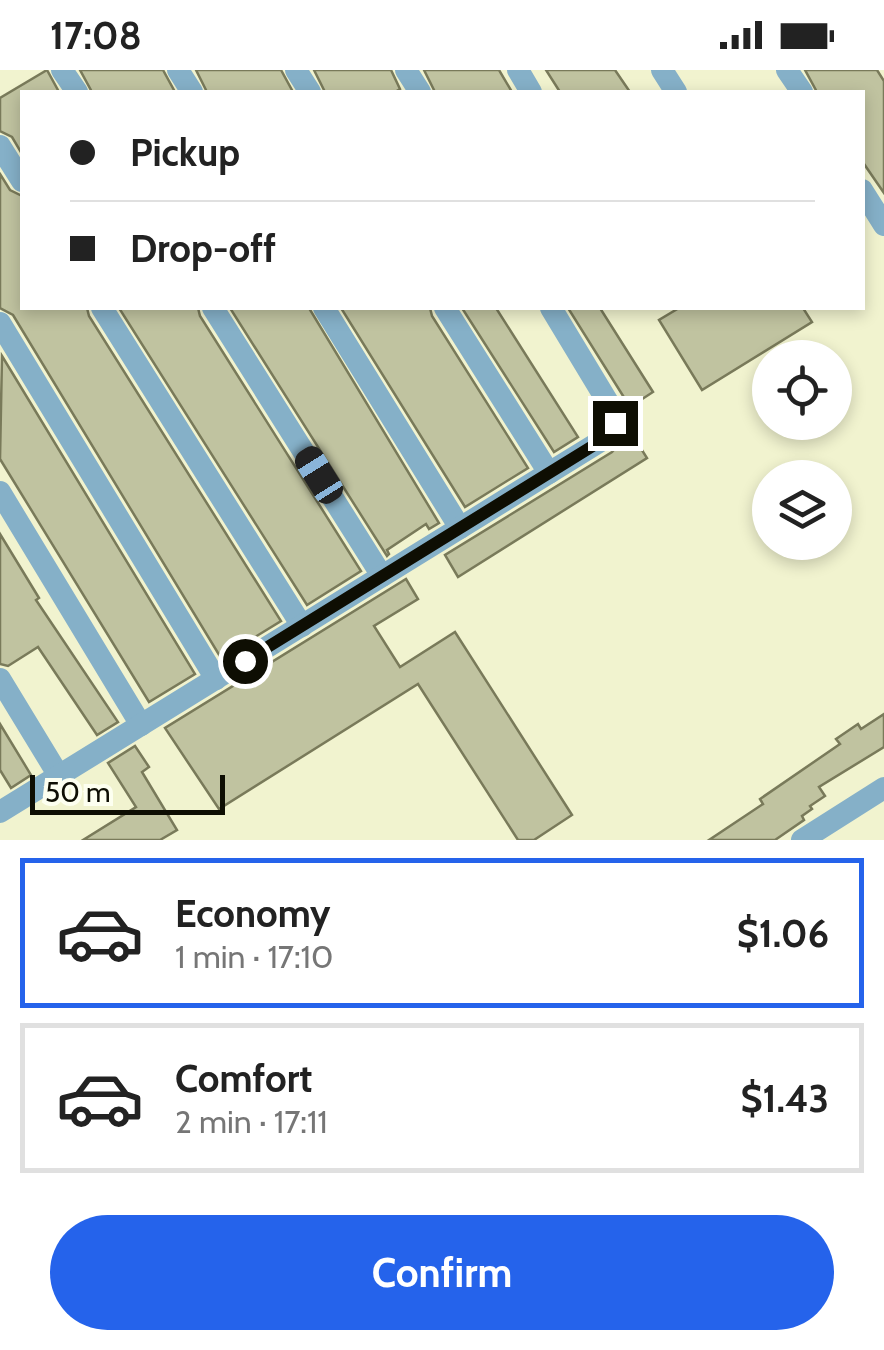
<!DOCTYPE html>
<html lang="en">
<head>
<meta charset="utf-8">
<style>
  :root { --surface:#fff; --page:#f6f6f6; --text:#222; --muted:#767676; --line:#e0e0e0; --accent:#2563eb }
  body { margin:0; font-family:Cabin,sans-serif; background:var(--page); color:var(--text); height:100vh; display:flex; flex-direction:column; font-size:38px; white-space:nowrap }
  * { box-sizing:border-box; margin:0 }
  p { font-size:32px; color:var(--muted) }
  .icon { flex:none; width:55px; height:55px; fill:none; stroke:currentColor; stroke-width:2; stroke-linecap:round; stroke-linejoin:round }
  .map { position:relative; height:770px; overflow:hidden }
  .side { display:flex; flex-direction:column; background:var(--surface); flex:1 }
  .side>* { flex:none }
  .hud { position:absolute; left:20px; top:20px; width:845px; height:220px; border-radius:0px; box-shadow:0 5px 15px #0003; display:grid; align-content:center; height:220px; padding:0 50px; background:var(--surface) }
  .tools { position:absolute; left:752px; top:270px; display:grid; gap:20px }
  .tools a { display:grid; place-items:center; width:100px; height:100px; border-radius:50%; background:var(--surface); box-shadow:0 5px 15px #0003; font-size:50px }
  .scale { position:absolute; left:30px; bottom:25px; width:195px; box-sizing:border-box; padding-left:10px; border:5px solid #0e0e03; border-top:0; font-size:28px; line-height:35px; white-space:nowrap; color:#0e0e03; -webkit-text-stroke:8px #fdfff0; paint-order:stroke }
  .end { position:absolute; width:45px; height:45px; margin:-22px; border:12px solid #0e0e03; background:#fff; box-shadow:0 0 0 5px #fff }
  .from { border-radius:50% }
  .car { position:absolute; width:30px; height:60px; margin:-30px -15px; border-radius:12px; box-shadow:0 0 8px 2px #0007; background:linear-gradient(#222 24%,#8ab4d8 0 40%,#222 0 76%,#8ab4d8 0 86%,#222 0) }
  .hud b { display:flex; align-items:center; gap:35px; height:95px; font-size:38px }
  .hud b+b { border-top:2px solid var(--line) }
  .hud i { width:25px; height:25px; background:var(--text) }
  ul { padding:18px 0 0; list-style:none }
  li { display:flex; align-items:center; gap:30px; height:150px; margin:0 20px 15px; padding:0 30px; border:5px solid var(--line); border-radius:0px }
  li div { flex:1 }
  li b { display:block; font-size:38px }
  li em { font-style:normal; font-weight:700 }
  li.active { border-color:var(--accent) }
  li>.icon { width:90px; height:90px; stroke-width:1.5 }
  .button { display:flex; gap:20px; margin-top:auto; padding:20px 50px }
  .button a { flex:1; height:115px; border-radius:60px; background:var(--accent); color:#fff; font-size:40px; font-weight:700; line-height:115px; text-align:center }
  .status { display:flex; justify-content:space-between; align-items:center; height:70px; padding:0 50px; background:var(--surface); direction:ltr }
  .status svg { height:28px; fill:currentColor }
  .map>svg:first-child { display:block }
  .building { fill:#c0c3a0; stroke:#797a5a; stroke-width:2.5 }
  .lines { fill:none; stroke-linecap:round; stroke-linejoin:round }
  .street { stroke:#85b0c8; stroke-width:22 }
  .route { stroke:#0e0e03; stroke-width:12 }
</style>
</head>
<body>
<div class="status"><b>17:08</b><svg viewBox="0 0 49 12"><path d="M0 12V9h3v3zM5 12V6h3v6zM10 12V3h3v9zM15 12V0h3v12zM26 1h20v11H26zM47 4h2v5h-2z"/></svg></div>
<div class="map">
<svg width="884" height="770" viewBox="0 0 884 770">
  <rect width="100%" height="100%" fill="#f1f3cf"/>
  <g class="building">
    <path d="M47,0L59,22H22V84L12,67L0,61V28Z"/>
    <path d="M80,0H163L175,22H92Z"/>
    <path d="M196,0H281L293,22H207Z"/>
    <path d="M314,0H391L400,19L395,22H325Z"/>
    <path d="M424,0H499L512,22H435Z"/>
    <path d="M546,0H615L630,22H560Z"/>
    <path d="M805,0H877L884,11V123L862,91V22H817Z"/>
    <path d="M0,104L10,120L22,126V238H87L89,246L281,551L221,588L13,245L0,238Z"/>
    <path d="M119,238H198L200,246L361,501L307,535Z"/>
    <path d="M230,238H309L439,453L429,459L426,454L387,480L389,484L387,486Z"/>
    <path d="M341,238H430L432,246L528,398L465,437Z"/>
    <path d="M462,238H496L578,367L554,382Z"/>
    <path d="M568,238H600L653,322L630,337Z"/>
    <path d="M679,238H803L812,252L702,320L659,250Z"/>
    <path d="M2,286L195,604L149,632L0,389Z"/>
    <path d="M630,361L647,388L458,507L445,485L612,382Z"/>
    <path d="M0,464L39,528L36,530L118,652L97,665L38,577L8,596L0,594Z"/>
    <path d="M406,509L418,529L374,556L400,597L455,562L572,745L534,770H518L418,614L219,739L165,658Z"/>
    <path d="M884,644V677L819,717L825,726L810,736L812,739L802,746L804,750L775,770H709L763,734L760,729L840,674L836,669L858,654L861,659Z"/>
    <path d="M0,654L31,705L11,718L0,700Z"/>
    <path d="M135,676L149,697L142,702L177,760L160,770H83L136,737L108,693Z"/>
  </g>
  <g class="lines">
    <g class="street">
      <path d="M62,0L77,22"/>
      <path d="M178,0L192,22"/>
      <path d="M296,0L310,22"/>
      <path d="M406,0L420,22"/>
      <path d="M518,0L531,22"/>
      <path d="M662,0L676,22"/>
      <path d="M787,0L802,22"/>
      <path d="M0,76L22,111"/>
      <path d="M862,120L884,155"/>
      <path d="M102,238L302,556"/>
      <path d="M213,238L382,506"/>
      <path d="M324,238L460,458"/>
      <path d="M445,238L549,403"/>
      <path d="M0,253L216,609"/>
      <path d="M0,422L141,655"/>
      <path d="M0,609L59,706"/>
      <path d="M0,742L604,369L615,353V344L551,238"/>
      <path d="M802,770L884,718"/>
    </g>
  </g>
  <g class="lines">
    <path class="route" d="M245,591L604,369L615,353"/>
  </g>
</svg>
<div class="tools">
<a><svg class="icon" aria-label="locate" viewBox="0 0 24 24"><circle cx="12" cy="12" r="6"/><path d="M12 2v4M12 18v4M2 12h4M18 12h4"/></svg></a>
<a><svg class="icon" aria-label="layers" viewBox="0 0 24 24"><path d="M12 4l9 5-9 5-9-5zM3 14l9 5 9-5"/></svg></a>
</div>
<div class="scale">50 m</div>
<i class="end from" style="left:245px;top:591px"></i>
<i class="end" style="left:615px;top:353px"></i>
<i class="car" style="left:319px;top:405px;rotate:328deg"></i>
<div class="hud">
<b><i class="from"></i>Pickup</b>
<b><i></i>Drop-off</b>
</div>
</div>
<section class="side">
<ul>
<li class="active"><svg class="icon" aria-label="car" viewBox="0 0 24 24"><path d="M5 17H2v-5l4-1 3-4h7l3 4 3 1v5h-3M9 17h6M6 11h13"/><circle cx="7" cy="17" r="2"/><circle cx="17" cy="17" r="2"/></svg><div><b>Economy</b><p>1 min · 17:10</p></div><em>$1.06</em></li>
<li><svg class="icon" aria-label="car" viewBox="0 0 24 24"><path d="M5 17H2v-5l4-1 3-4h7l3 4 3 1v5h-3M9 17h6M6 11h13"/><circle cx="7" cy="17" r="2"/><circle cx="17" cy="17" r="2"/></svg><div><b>Comfort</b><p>2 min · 17:11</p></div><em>$1.43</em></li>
</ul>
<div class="button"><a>Confirm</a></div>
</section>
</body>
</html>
